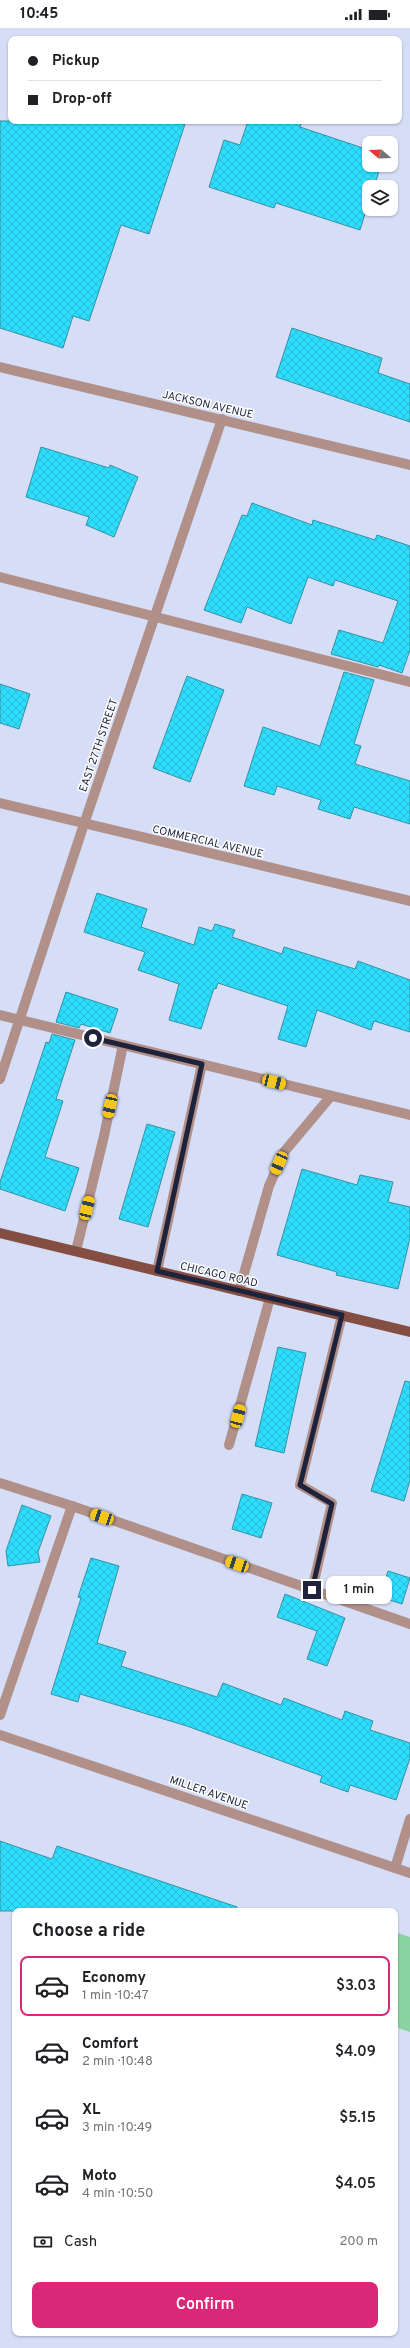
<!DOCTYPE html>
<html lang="en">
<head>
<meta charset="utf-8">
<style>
  :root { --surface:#fff; --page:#f2f2f2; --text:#202124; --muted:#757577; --line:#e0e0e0; --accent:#db2777 }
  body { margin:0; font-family:Overpass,sans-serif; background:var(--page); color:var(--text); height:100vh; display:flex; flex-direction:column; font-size:15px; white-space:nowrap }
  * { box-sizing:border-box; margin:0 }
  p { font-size:13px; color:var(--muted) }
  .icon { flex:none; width:22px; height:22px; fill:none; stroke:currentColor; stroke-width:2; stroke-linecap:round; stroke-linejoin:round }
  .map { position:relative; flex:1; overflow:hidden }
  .drawer { position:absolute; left:12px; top:1880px; width:386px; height:428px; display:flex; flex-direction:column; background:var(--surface); border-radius:8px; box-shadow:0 1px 3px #0004 }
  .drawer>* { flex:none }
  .top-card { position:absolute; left:8px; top:8px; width:394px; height:88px; border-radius:8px; box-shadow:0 1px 3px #0004; display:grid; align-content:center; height:88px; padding:0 20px; background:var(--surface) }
  .needle { width:26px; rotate:289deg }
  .controls { position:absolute; left:362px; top:108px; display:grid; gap:8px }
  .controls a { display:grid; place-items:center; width:36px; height:36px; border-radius:8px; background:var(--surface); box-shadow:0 1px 3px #0004; font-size:20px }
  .end { position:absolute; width:18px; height:18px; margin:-9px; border:5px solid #1e233b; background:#fff; box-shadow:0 0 0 2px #fff }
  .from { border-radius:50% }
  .bubble { position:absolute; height:28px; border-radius:8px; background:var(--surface); box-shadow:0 1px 3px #0004; font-size:13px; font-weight:600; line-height:28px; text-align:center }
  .car { position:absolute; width:12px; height:24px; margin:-12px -6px; border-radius:5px; box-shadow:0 0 3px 1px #0007; background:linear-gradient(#f5c518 24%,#345 0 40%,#f5c518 0 76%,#345 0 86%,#f5c518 0) }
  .top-card b { display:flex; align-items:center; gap:14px; height:38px; font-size:15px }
  .top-card b+b { border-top:1px solid var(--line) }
  .top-card i { width:10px; height:10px; background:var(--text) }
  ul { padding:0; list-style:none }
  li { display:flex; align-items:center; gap:12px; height:60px; margin:0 8px 6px; padding:0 12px; border:2px solid transparent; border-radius:8px }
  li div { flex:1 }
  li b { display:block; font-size:15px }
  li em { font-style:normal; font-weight:600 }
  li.active { border-color:var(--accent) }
  li>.icon { width:36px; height:36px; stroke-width:1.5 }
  h2 { padding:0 20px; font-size:18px; line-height:48px }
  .pay { display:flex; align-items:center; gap:10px; height:44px; padding:0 20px; font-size:15px }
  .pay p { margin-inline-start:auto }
  .button { display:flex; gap:8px; margin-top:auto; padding:8px 20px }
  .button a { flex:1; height:46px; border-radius:8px; background:var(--accent); color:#fff; font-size:16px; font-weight:600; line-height:46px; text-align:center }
  .status { display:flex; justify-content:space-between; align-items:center; height:28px; padding:0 20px; background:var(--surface); direction:ltr }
  .status svg { height:11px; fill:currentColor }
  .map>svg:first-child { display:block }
  .park { fill:#88d4a0 }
  .building { fill:url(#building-cross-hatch); stroke:#3491a4 }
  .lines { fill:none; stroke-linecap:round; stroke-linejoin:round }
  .minor { stroke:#b09089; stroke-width:10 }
  .major { stroke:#854e42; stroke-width:10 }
  .route { stroke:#1e233b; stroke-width:5 }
  .labels { text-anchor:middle; stroke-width:3; stroke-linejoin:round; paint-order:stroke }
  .street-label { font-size:11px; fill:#1e233b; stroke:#fff }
</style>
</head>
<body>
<div class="status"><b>10:45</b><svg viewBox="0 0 49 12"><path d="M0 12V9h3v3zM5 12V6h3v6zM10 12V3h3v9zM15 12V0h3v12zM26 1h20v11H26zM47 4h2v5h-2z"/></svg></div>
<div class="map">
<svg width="410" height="2320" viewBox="0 0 410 2320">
  <defs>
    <pattern id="building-cross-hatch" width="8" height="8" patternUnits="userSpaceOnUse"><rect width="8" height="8" fill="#2eddfc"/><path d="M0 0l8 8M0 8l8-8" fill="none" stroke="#28bdd9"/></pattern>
  </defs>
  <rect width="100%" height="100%" fill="#d6def7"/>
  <path class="park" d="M395,1904L410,1909V2004L395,1999Z"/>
  <g class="building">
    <path d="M0,93H186L149,206L121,197L89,293L73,288L63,320L0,300Z"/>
    <path d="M248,93H302L300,99L369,122V137H381L374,159H369V173L360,202L276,175L274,180L209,159L224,112L240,117Z"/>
    <path d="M292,300L382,330L378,345L410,356V394L276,349Z"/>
    <path d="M41,419L109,440L110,437L138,449L114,509L86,497L89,489L26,469Z"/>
    <path d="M252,475L312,497L313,492L375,512L377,507L410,518V622L402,645L379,637L378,639L331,626L339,602L383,615L398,573L335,552L333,558L308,549L291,596L247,579L241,595L204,582L242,487L247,488Z"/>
    <path d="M344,644L374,652L354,716L361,718L355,736L410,753V796L354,779L350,791L318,781L321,772L277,758L274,767L244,758L263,699L320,718Z"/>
    <path d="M187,648L224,662L190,754L153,740Z"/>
    <path d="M0,656L30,666L19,701L0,695Z"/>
    <path d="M97,865L147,881L141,899L194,917L199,899L212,903L215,896L235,902L232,909L282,926L284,919L355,941L358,933L410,952V1004L374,993L371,1002L317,982L306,1019L278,1011L288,978L218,955L216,961L214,960L201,1001L169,992L179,956L138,942L145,924L84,904Z"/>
    <path d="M66,964L118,981L110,1005L81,996L79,1000L56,994Z"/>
    <path d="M52,1006L75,1012L56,1071L63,1073L45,1129L79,1140L65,1183L0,1161V1154L46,1014L49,1015Z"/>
    <path d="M147,1096L175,1104L148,1199L119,1191Z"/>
    <path d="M302,1141L357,1157L360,1147L393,1154L388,1174L410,1179V1210L398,1261L336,1247L337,1244L277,1227Z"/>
    <path d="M278,1319L306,1325L284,1425L255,1418Z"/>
    <path d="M405,1353L410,1354V1452L404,1473L371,1463Z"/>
    <path d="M242,1466L272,1475L261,1510L232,1501Z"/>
    <path d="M22,1477L51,1488L38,1524L40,1534L8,1538L6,1523Z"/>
    <path d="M91,1530L119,1538L97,1615L126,1624L121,1638L217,1669L223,1655L281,1677L284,1670L342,1692L345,1683L373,1693L370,1702L410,1715V1730L396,1772L350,1757L348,1764L320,1754L322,1748L187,1698L80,1666L78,1674L51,1666L81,1570L78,1569Z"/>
    <path d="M388,1543L410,1550L402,1576L380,1569Z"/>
    <path d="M285,1566L345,1590L327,1638L307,1631L317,1603L277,1589Z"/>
    <path d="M0,1813L52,1831L57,1818L237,1879V1883H0Z"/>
  </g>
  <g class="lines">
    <g class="minor">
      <path d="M0,339L410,437"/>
      <path d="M0,549L410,654"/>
      <path d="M0,775L410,873"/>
      <path d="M0,987L410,1087"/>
      <path d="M0,1051L84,796L222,391"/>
      <path d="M76,1223L104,1108L123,1017"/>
      <path d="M157,1243L202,1036"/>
      <path d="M239,1263L269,1158L284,1124L331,1068"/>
      <path d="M229,1417L270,1270"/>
      <path d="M0,1455L72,1478L410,1596"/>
      <path d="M312,1562L332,1475L300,1457L342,1287"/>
      <path d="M0,1687L72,1478"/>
      <path d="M0,1707L410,1845"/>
      <path d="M395,1840L410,1791"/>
    </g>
    <path class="major" d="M0,1205L410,1304"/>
  </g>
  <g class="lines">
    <path class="route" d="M93,1010L202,1036L157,1243L342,1287L300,1457L332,1476L312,1562"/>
  </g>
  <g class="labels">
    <g class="street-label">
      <text transform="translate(208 376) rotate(13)" y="4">JACKSON AVENUE</text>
      <text transform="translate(98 717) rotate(-71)" y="4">EAST 27TH STREET</text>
      <text transform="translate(208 813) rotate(13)" y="4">COMMERCIAL AVENUE</text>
      <text transform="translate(219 1246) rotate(13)" y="4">CHICAGO ROAD</text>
      <text transform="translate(209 1764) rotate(19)" y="4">MILLER AVENUE</text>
    </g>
  </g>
</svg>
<div class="controls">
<a><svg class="needle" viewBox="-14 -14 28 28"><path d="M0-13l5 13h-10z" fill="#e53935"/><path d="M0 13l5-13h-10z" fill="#757577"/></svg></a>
<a><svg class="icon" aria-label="layers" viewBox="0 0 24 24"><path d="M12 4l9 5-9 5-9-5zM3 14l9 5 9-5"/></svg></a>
</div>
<i class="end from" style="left:93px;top:1010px"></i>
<i class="end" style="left:312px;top:1562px"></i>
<div class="bubble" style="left:326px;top:1548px;width:66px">1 min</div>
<i class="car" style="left:274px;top:1054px;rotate:104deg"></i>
<i class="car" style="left:110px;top:1078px;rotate:192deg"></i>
<i class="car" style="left:279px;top:1135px;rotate:204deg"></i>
<i class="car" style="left:87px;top:1180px;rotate:14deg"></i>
<i class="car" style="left:238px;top:1388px;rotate:15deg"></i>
<i class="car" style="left:102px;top:1489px;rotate:289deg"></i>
<i class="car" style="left:237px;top:1536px;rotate:289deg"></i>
<div class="top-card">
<b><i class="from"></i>Pickup</b>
<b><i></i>Drop-off</b>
</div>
<section class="drawer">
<h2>Choose a ride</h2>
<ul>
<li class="active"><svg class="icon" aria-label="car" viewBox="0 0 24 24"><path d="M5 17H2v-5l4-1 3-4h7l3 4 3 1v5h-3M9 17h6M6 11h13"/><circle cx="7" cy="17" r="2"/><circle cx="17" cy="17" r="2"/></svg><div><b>Economy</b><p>1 min · 10:47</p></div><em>$3.03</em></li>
<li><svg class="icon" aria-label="car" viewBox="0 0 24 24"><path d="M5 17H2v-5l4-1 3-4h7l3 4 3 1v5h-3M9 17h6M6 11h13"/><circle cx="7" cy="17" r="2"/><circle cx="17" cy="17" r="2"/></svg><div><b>Comfort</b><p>2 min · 10:48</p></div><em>$4.09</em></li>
<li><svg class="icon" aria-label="car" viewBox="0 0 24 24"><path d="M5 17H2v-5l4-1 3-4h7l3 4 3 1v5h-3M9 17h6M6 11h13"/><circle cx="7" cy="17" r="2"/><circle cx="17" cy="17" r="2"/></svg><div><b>XL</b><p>3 min · 10:49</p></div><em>$5.15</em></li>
<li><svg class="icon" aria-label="car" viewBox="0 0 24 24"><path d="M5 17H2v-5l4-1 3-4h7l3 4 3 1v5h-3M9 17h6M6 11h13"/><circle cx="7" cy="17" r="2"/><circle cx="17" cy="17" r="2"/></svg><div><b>Moto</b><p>4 min · 10:50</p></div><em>$4.05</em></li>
</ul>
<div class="pay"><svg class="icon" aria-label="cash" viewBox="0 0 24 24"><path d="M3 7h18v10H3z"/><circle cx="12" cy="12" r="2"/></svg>Cash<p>200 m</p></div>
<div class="button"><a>Confirm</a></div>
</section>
</div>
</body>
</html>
